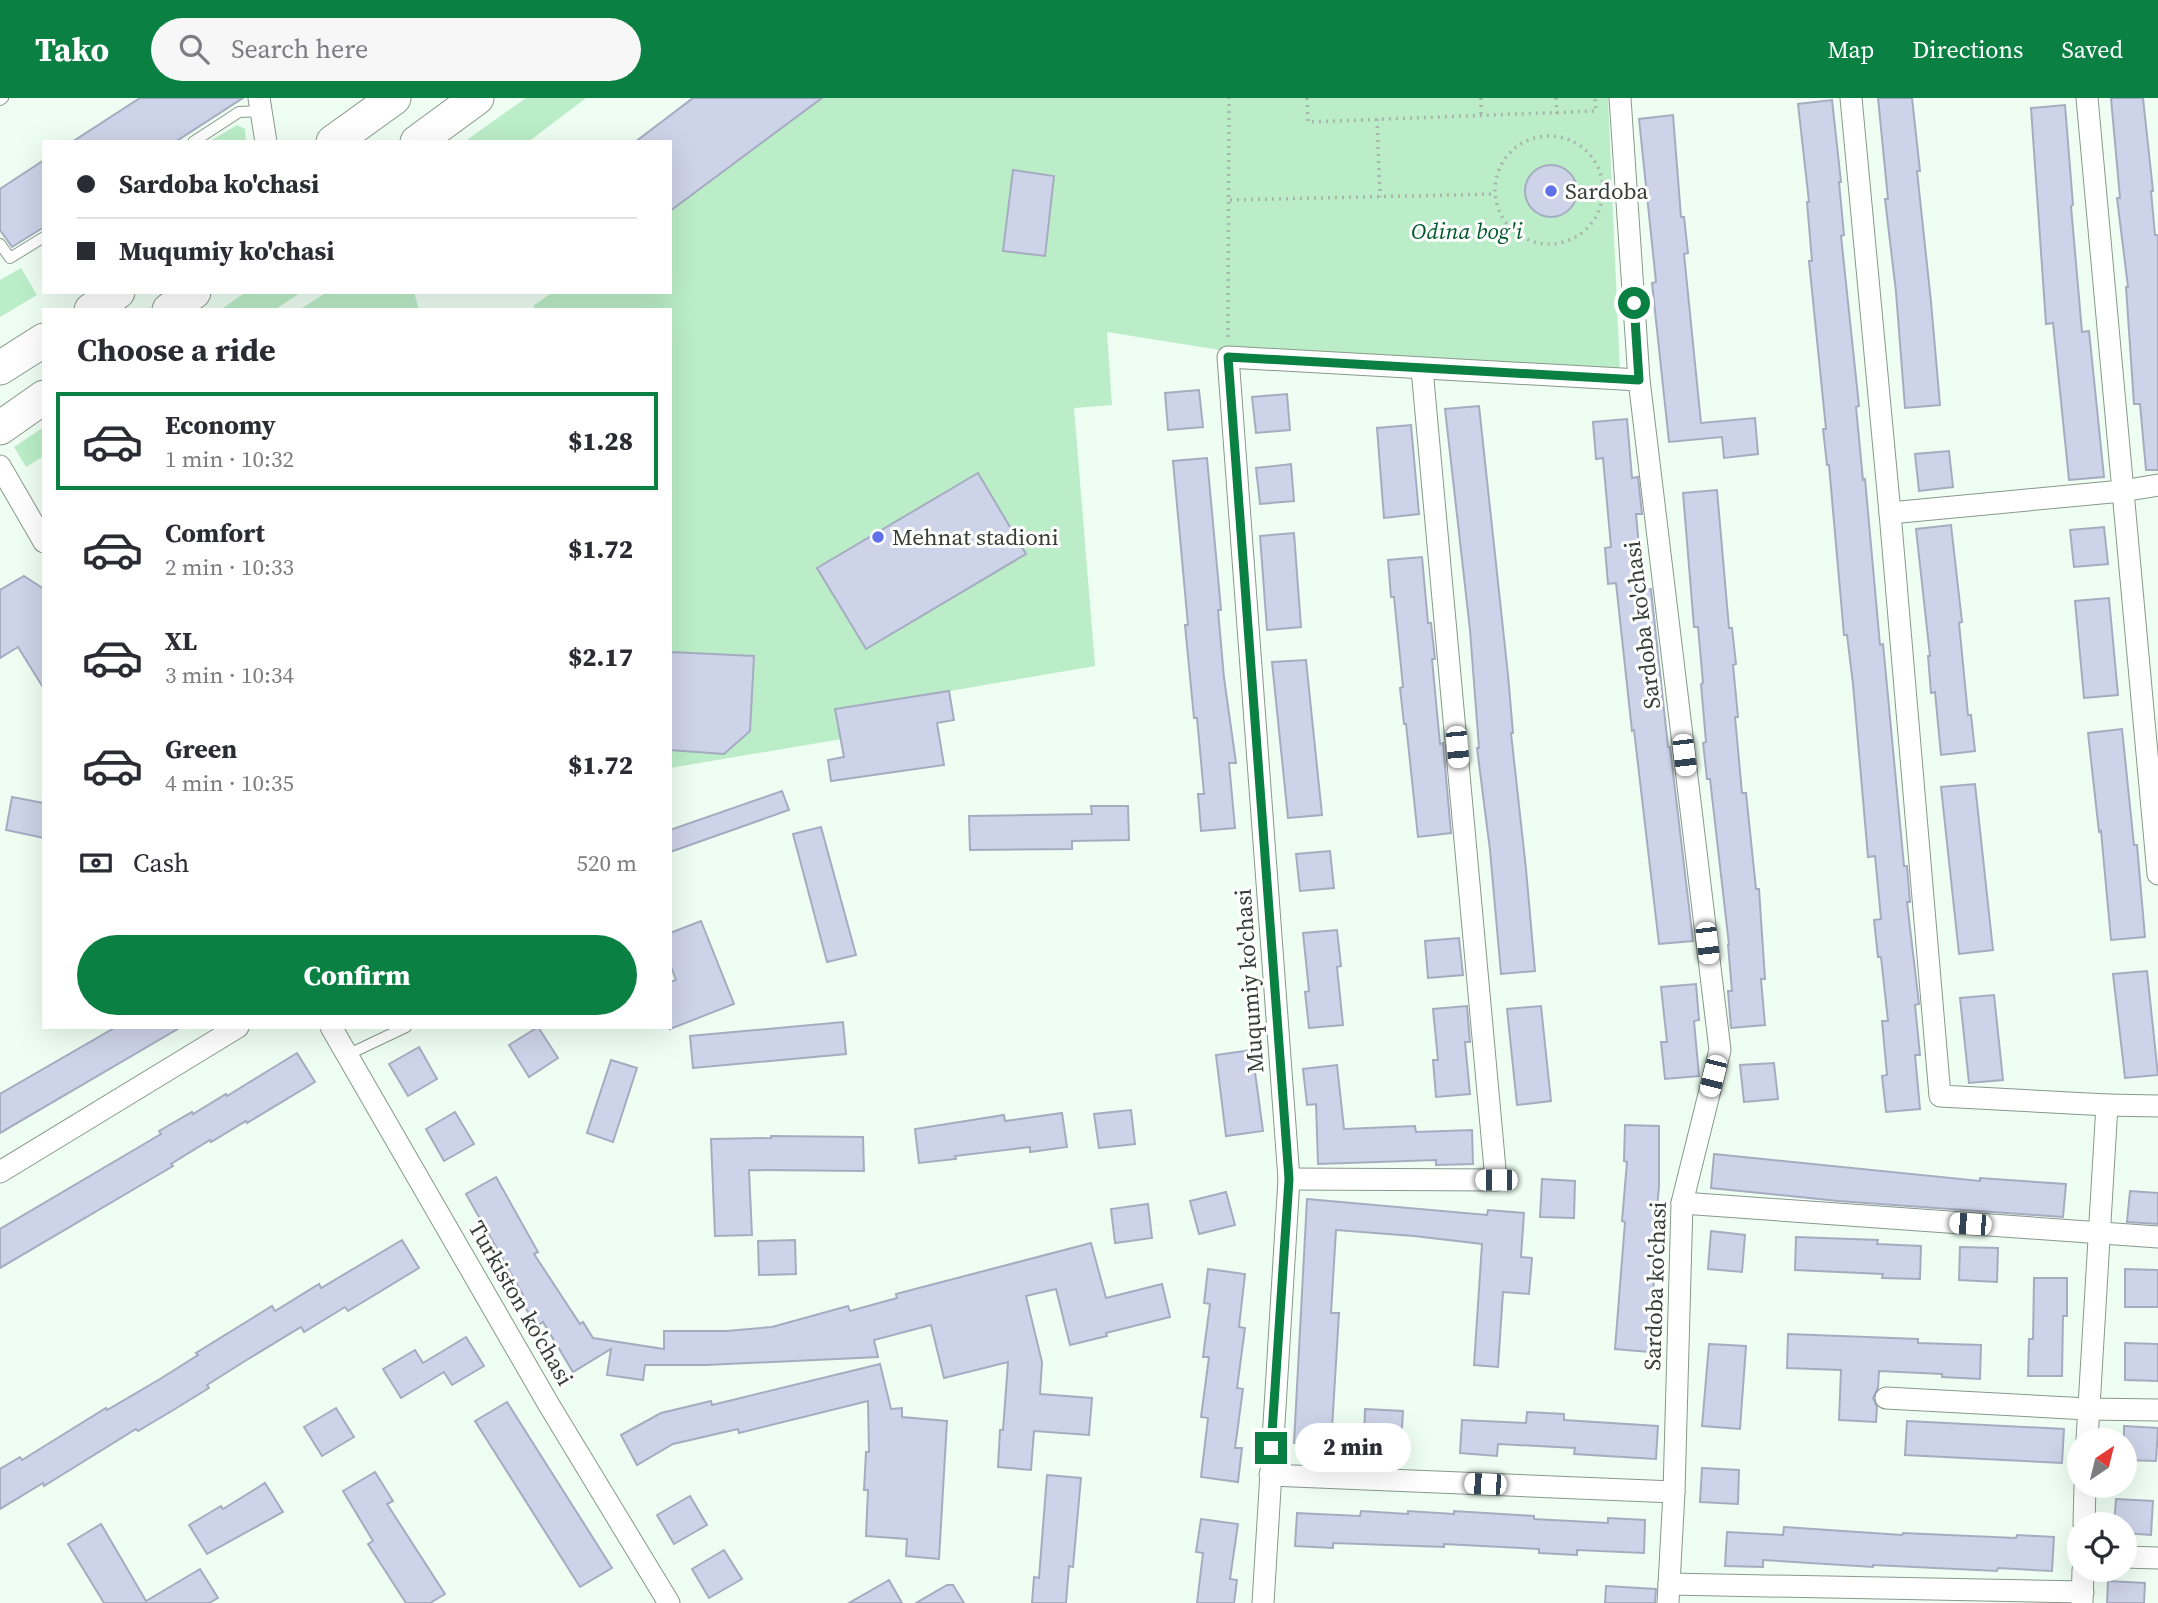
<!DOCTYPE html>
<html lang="en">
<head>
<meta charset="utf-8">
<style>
  :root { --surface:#fff; --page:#f7f7f7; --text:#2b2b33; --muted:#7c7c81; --line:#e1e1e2; --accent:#0b8043 }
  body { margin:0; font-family:"Source Serif 4",serif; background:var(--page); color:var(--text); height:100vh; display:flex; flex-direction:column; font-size:26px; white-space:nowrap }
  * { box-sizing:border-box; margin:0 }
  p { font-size:23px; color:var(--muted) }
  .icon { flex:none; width:38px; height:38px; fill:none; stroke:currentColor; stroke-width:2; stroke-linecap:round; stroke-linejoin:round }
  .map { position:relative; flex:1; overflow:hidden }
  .side { position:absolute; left:42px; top:210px; width:630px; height:721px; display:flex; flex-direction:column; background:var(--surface); border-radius:0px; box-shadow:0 7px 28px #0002 }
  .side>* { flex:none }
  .banner { position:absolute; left:42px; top:42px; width:630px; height:154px; border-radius:0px; box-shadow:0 7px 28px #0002; display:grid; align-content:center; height:154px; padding:0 35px; background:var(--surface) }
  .needle { width:46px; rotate:35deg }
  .controls { position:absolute; left:2067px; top:1330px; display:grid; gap:14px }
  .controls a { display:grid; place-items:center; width:70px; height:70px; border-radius:50%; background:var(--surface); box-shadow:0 7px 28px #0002; font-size:35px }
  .end { position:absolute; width:32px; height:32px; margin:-16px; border:9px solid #0b8043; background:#fff; box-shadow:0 0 0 4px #fff }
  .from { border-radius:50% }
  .bubble { position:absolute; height:49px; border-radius:24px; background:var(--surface); box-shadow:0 7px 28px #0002; font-size:23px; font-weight:800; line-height:49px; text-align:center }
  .car { position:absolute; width:21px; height:42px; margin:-21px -10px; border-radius:9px; box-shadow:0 0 5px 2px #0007; background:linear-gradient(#fff 24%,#345 0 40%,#fff 0 76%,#345 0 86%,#fff 0) }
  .banner b { display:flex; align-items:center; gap:24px; height:66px; font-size:26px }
  .banner b+b { border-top:2px solid var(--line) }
  .banner i { width:18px; height:18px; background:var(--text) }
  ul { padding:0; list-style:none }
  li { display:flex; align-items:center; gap:21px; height:98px; margin:0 14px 10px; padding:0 21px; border:4px solid transparent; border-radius:0px }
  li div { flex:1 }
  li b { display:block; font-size:26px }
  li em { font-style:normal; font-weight:800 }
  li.selected { border-color:var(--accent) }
  li>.icon { width:63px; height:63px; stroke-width:1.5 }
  h2 { padding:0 35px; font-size:32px; line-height:84px }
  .pay { display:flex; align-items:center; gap:18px; height:77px; padding:0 35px; font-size:26px }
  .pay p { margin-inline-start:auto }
  .cta { display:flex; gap:14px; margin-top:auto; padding:14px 35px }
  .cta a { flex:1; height:80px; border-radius:42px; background:var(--accent); color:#fff; font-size:28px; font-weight:800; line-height:80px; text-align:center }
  header { display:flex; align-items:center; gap:42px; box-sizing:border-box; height:98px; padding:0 35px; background:var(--accent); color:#fff }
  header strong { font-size:33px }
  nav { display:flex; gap:38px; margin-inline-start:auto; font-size:24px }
  .search { width:490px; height:63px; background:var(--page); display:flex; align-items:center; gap:18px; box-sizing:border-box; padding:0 24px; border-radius:38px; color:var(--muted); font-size:26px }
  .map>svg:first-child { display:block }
  .green { fill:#bbedc8 }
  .building { fill:#cdd3e8; stroke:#a6acc0; stroke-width:2 }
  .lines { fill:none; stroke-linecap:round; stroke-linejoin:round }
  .service-casing { stroke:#87998b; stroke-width:12 }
  .minor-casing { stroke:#87998b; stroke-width:23 }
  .primary-casing { stroke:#87998b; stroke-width:35 }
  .path { stroke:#a9b6ad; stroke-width:3.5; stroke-dasharray:2 5; stroke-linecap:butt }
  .service { stroke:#fff; stroke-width:10 }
  .minor { stroke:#fff; stroke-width:21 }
  .primary { stroke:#fff; stroke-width:33 }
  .route { stroke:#0b8043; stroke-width:9 }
  .poi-dot { fill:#5f70e8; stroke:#fff; stroke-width:2.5 }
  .labels { text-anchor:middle; stroke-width:6; stroke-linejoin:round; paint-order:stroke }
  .poi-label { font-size:23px; fill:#363e38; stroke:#fff; text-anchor:start }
  .park-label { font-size:23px; font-style:italic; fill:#005a2c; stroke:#fff }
  .street-label { font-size:23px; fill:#363e38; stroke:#fff }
</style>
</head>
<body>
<header>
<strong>Tako</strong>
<div class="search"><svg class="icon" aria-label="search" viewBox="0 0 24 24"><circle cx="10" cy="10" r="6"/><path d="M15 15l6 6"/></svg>Search here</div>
<nav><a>Map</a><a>Directions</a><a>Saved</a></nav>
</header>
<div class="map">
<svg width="2158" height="1505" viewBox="0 0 2158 1505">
  <rect width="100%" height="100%" fill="#eefef2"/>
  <g class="green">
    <path d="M526,0H586L528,44H464Z"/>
    <path d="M693,0H1608L1620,275L1239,255L1107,234L1112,307L1074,310L1095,568L950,593L954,622L670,670V212H536L533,208L553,194H670V44H635Z"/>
    <path d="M237,27L245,31L246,44L212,42Z"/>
    <path d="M21,170L37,197L0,219V182Z"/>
    <path d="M246,194H302L274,212H220Z"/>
    <path d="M327,194H414L419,212H299Z"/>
    <path d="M44,329V358L26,369L14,349Z"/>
  </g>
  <g class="building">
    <path d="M140,0H243L175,44H72Z"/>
    <path d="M693,0H822L670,113V44H635Z"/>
    <path d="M1878,0H1912L1920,73H1917L1931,204L1940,307L1905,310L1896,194L1885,101H1888Z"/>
    <path d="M2111,0H2143L2153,93H2151L2155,137H2158V372H2146L2140,306H2134L2126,189H2128L2117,100H2120Z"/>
    <path d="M1832,2L1841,84H1839L1844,137L1841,138L1859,308L1856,309L1863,382L1865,381L1880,547L1883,546L1889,609L1904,768H1907L1910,804H1907L1919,906L1915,907L1920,957H1915L1920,1011L1886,1014L1882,978L1887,977L1882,923H1888L1881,859H1878L1874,822L1881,821L1875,758L1868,759L1853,586L1847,537H1844L1829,367H1827L1823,331H1826L1809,163H1812L1807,104H1809L1798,6Z"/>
    <path d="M2065,7L2073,107L2071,108L2082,234L2089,233L2104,379L2069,382L2053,225L2046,226L2031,10Z"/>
    <path d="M1673,17L1681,119H1684L1688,155L1684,156L1701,325L1755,320L1758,356L1724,360L1722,339L1669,344L1652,185L1656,184L1639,21Z"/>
    <path d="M44,62V129L12,149L0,132V91Z"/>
    <circle cx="1551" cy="93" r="26"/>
    <path d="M1013,72L1054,78L1045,158L1003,153Z"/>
    <path d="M1199,292L1203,329L1168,332L1165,295Z"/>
    <path d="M1287,296L1290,332L1256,335L1252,299Z"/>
    <path d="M1479,308L1508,577L1513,635H1511L1526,771L1535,873L1501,876L1490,752L1477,650H1479L1470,532L1445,311Z"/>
    <path d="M1627,321L1632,380L1638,379L1642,416H1636L1643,492L1651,491L1668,649H1670L1693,843L1659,846L1634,632L1632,633L1616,485L1608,486L1605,450L1611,449L1603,360L1596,361L1593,324Z"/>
    <path d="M1411,327L1419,416L1384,420L1377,330Z"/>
    <path d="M1949,353L1953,389L1919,393L1915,356Z"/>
    <path d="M1207,360L1221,512H1218L1224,580L1236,665H1229L1235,730L1201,733L1198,696H1204L1197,620H1194L1185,527H1188L1173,363Z"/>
    <path d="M1291,366L1294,403L1260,406L1256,370Z"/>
    <path d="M978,375L1026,456L866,551L817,470Z"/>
    <path d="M1717,392L1729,530H1732L1736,566L1733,567L1738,619H1735L1742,695H1746L1756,791H1759L1765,881H1761L1765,927L1731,930L1728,893H1732L1728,847H1729L1710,681H1707L1703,645L1706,644L1701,586L1703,585L1698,529H1694L1683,395Z"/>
    <path d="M1951,427L1962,524L1959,525L1968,617H1971L1975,653L1941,657L1935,594L1931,595L1928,558H1930L1916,431Z"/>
    <path d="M2104,429L2108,466L2074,469L2070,432Z"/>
    <path d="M1294,435L1301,529L1267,532L1260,438Z"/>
    <path d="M1422,459L1428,525H1431L1435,561H1432L1440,646L1443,645L1451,735L1418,739L1406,626H1404L1400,590L1403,589L1394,499H1391L1388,462Z"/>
    <path d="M24,478L44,491V591L18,549L0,560V492Z"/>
    <path d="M2109,500L2118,597L2084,600L2075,503Z"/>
    <path d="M670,554L754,558L750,633L724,656L670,652Z"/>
    <path d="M1306,562L1322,717L1288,720L1272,564Z"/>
    <path d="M949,593L954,622L937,625L944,667L831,683L828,662L844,659L835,611Z"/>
    <path d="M2122,631L2134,747H2137L2145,839L2111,842L2101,733L2099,734L2088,635Z"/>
    <path d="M1975,686L1993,852L1959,856L1941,689Z"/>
    <path d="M782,693L789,712L670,754V732Z"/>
    <path d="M12,699L44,705V740L6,732Z"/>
    <path d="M1091,708H1128L1129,742L1072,743V751L970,752L969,718L1092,716Z"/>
    <path d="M821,729L856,857L827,864L793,736Z"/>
    <path d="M1330,753L1334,790L1300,793L1296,756Z"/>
    <path d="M701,823L734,906L670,931V884L676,882L670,866V835Z"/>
    <path d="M1337,832L1341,868L1337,869L1343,927L1309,930L1305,894L1309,893L1303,835Z"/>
    <path d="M1459,840L1463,877L1428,880L1425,843Z"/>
    <path d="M2147,873L2158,977L2125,980L2113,876Z"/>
    <path d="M1696,886L1699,922L1694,923L1699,978L1665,981L1661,944H1667L1661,889Z"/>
    <path d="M1994,897L2003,982L1969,985L1960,900Z"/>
    <path d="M1467,908L1470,944H1465L1470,996L1436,999L1433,962H1438L1433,911Z"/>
    <path d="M1541,908L1551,1003L1517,1007L1507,911Z"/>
    <path d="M843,924L846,956L693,970L690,938Z"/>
    <path d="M116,929H181L0,1035V996Z"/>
    <path d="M538,929L558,960L529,979L509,947Z"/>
    <path d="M419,949L437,981L408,998L389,966Z"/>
    <path d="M1252,952L1263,1033L1226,1038L1216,957Z"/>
    <path d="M297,955L315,984L247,1025L246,1023L211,1044L210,1042L171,1066L173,1068L141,1087L0,1170V1131L161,1036L159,1033L192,1014L193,1016L226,996L227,998Z"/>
    <path d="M611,962L637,970L613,1044L587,1035Z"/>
    <path d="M1774,965L1778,1001L1744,1004L1740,967Z"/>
    <path d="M1337,967L1344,1031L1415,1028L1416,1034L1472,1032L1473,1066L1436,1067V1062L1318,1066L1316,1006L1307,1007L1303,971Z"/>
    <path d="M1131,1012L1135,1046L1099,1050L1094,1016Z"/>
    <path d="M455,1014L474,1046L444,1063L426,1031Z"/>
    <path d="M1062,1015L1067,1049L1030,1054V1049L955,1058L956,1061L919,1065L915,1031L1004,1017L1005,1023Z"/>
    <path d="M1625,1027L1659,1028V1089L1653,1152L1656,1153L1649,1254L1615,1251L1625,1124L1622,1123L1627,1064L1624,1063Z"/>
    <path d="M771,1038L863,1039L864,1073L749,1072L752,1137L715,1138L711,1041L771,1040Z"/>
    <path d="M1714,1056L1980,1083V1080L2066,1086L2063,1119L1838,1103L1711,1090Z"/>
    <path d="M496,1079L538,1154L534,1156L580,1226L583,1224L593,1240L664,1251V1233H726L772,1229L848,1208L850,1213L897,1200L896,1196L1091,1145L1106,1200L1162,1186L1170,1219L1106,1235L1107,1238L1070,1247L1056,1191L1026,1198L1042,1264L1040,1296L1092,1300L1089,1337L1034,1333L1031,1372L998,1369L1000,1332H1003L1008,1264L944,1280L931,1227L874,1242L878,1259L706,1267H645L643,1282L607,1277L611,1251L573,1274L543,1224L537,1228L519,1200L523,1197L466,1096Z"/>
    <path d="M1542,1081L1575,1083L1574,1120L1540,1119Z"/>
    <path d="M2130,1093L2158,1095V1126L2127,1124Z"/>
    <path d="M1226,1094L1235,1127L1199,1136L1190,1103Z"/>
    <path d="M1307,1101L1487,1117L1488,1112L1524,1115L1521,1159L1532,1160L1529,1196L1503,1194L1498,1269L1474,1267L1482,1146L1414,1138L1336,1132L1331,1215H1339L1331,1347L1294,1345Z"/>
    <path d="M1148,1106L1152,1140L1115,1145L1111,1111Z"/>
    <path d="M1711,1133L1745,1137L1742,1174L1708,1171Z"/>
    <path d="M1796,1139L1878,1142L1877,1146L1921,1148L1920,1181L1882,1180L1883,1176L1795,1172Z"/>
    <path d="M402,1142L419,1170L348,1213L345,1209L304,1234L301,1229L245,1263L207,1287L209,1290L170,1314L138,1333L136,1331L44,1388L43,1385L0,1411V1371L20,1359L22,1362L106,1310L107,1312L160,1281L198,1257L196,1255L272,1208L275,1213L319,1186L321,1190Z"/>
    <path d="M795,1142L796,1176L759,1177L758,1143Z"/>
    <path d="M1960,1149L1998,1150L1997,1184L1959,1182Z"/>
    <path d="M1208,1171L1245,1176L1239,1229L1245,1230L1237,1290L1243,1291L1235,1350H1242L1238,1384L1201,1379L1208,1320L1201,1319L1209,1259H1203L1210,1206L1204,1205Z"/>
    <path d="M2125,1171L2158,1172V1209H2125Z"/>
    <path d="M2034,1180H2067V1218H2063L2062,1278H2028L2029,1241H2033Z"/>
    <path d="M1788,1236L1918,1241V1245L1981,1247L1980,1281L1942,1279V1276L1879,1273L1878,1290L1873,1300L1877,1309L1876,1324L1839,1322L1841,1272L1787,1270Z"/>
    <path d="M466,1239L484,1268L452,1287L444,1274L401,1300L383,1271L415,1252L423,1265Z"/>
    <path d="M2125,1245L2158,1246V1283L2125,1282Z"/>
    <path d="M1709,1246L1746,1248L1740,1331L1702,1328Z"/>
    <path d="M880,1266L891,1311L902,1310V1319L947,1323L939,1461L906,1458L907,1441L866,1438L868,1392H864L866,1354H869L868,1303L739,1335L738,1331L673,1346L637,1367L621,1337L661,1315L711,1303L712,1307Z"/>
    <path d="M507,1304L612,1470L580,1489L475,1323Z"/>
    <path d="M336,1310L354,1339L322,1358L304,1329Z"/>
    <path d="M1365,1311L1403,1313L1401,1346L1364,1344Z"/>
    <path d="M1527,1314L1564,1316V1322L1658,1328L1656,1361L1574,1356L1575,1350L1498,1346L1497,1358L1460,1355L1462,1322L1526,1325Z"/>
    <path d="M1907,1323L2064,1331L2062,1365L1905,1357Z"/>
    <path d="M2124,1328L2158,1330L2156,1363L2124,1362Z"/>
    <path d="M1702,1370L1739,1372L1738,1406L1700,1404Z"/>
    <path d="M375,1374L393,1403L387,1406L445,1496L430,1505H406L368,1446L373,1443L343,1393Z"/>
    <path d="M1047,1377L1081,1380L1073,1469L1069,1468L1066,1505H1032L1034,1479L1039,1480Z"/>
    <path d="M265,1385L283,1414L207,1456L189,1427L221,1408L223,1411Z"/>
    <path d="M690,1398L707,1427L674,1446L657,1417Z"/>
    <path d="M2116,1401L2153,1403L2151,1437L2124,1435V1426H2114Z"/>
    <path d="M1361,1413L1408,1416V1413L1454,1416V1413L1534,1418V1421L1608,1425V1420L1645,1422L1644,1455L1577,1452V1457L1539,1455V1451L1444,1446V1449L1333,1445V1450L1295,1448L1297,1415L1360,1418Z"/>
    <path d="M1201,1421L1238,1426L1230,1481L1237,1482L1234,1505H1197L1203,1455L1196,1454Z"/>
    <path d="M101,1426L146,1503L200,1471L218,1500L209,1505H104L68,1446Z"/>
    <path d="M1784,1429L1902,1437L1903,1435L2016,1440L2017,1437L2054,1439L2052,1473L1998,1470L1997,1473L1873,1467V1469L1763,1462V1469L1725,1468L1727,1434L1783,1437Z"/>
    <path d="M724,1452L742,1481L709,1500L692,1471Z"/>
    <path d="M889,1482L902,1505H849Z"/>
    <path d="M2108,1483L2145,1485L2144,1505H2107Z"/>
    <path d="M947,1487H953L964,1505H916Z"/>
    <path d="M1606,1488L1656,1491L1655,1505H1605Z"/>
  </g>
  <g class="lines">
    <g class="service-casing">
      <g id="service">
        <path d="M0,2L3,0"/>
        <path d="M193,44L239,14L261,13"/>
        <path d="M0,146L10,160L44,139"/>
        <path d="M347,957L406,929"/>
      </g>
    </g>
    <g class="minor-casing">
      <g id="minor">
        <path d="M259,0L266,44"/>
        <path d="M1620,0L1639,282L1720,952L1682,1105L1674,1394L1668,1505"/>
        <path d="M1851,0L1890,415L1940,998L2107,1007"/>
        <path d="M2087,0L2158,776"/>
        <path d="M0,368L44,444"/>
        <path d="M1890,415L2122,393L2158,387"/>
        <path d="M331,929L549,1307L669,1505"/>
        <path d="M0,1074L238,929"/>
        <path d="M1289,1081L1496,1082L1422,271"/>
        <path d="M1682,1105L2158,1139"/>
        <path d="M1886,1300L2088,1311L2158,1312"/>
        <path d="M2087,1342L2107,1007L2158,1008"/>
        <path d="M1270,1377L1674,1394"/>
        <path d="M2084,1426L2085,1388"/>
        <path d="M2124,1459L2158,1460"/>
        <path d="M1669,1486L2083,1494"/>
        <path d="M1263,1505L1289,1081L1228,259L1639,282"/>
        <path d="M2082,1505L2083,1472"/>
      </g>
    </g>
    <g class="primary-casing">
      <g id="primary">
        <path d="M333,44L394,0"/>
        <path d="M417,44L477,0"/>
        <path d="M91,212L118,194"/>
        <path d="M169,212L194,194"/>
        <path d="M0,270L44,242"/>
        <path d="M0,330L44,299"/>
      </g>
    </g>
    <g class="path">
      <path d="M1307,0L1308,24L1596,13L1595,0"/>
      <path d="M1481,0V18"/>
      <path d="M1556,0L1557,16"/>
      <path d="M1377,21L1380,99"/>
      <circle cx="1549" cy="92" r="54"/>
      <path d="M1230,102L1495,96"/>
      <path d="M1228,239L1229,0"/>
    </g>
    <use href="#service" class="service"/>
    <use href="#minor" class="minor"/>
    <use href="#primary" class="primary"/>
  </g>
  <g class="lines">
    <path class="route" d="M1271,1350L1289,1081L1228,259L1639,282L1634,205"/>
  </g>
  <g class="poi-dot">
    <circle cx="1551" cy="93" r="7"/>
    <circle cx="878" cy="439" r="7"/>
  </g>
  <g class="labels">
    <g class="poi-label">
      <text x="1565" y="101">Sardoba</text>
      <text x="892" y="447">Mehnat stadioni</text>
    </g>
    <g class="park-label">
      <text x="1467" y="141">Odina bog'i</text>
    </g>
    <g class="street-label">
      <text transform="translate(1642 527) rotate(-97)" y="8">Sardoba ko'chasi</text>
      <text transform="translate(1249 883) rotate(-94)" y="8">Muqumiy ko'chasi</text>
      <text transform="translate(1655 1188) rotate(-88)" y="8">Sardoba ko'chasi</text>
      <text transform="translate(521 1205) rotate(60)" y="8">Turkiston ko'chasi</text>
    </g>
  </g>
</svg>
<div class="controls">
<a><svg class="needle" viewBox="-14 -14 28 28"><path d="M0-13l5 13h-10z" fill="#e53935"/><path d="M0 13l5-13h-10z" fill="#7c7c81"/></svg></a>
<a><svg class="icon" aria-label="locate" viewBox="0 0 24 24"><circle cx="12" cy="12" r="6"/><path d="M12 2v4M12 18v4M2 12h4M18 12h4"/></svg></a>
</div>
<i class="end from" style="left:1634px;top:205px"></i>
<i class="end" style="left:1271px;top:1350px"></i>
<div class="bubble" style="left:1295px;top:1325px;width:116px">2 min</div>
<i class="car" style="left:1457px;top:649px;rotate:175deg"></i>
<i class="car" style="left:1684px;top:657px;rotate:173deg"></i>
<i class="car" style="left:1707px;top:845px;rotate:173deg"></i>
<i class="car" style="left:1713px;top:978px;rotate:194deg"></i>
<i class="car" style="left:1496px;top:1082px;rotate:270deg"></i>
<i class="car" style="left:1970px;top:1126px;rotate:274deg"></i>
<i class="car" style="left:1485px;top:1386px;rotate:272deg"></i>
<div class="banner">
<b><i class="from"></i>Sardoba ko'chasi</b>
<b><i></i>Muqumiy ko'chasi</b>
</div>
<section class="side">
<h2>Choose a ride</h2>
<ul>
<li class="selected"><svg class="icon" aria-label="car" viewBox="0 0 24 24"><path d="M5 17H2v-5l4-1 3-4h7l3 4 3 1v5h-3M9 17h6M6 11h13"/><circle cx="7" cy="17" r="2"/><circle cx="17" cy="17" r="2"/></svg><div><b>Economy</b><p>1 min · 10:32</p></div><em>$1.28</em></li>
<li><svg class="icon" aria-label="car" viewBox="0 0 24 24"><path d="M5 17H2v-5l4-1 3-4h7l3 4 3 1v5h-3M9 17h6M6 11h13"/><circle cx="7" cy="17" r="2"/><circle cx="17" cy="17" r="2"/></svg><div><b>Comfort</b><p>2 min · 10:33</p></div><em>$1.72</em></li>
<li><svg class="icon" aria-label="car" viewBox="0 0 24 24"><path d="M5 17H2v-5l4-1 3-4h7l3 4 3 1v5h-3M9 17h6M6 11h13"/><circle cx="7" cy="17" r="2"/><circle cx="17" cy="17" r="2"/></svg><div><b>XL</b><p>3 min · 10:34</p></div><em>$2.17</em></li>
<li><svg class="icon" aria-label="car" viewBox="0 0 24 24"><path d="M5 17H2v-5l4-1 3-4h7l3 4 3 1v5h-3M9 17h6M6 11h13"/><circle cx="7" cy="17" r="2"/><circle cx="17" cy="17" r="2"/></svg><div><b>Green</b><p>4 min · 10:35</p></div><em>$1.72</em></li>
</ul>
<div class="pay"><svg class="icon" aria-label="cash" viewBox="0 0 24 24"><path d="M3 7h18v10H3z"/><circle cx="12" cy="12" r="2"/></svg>Cash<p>520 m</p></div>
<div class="cta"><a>Confirm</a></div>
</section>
</div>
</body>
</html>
